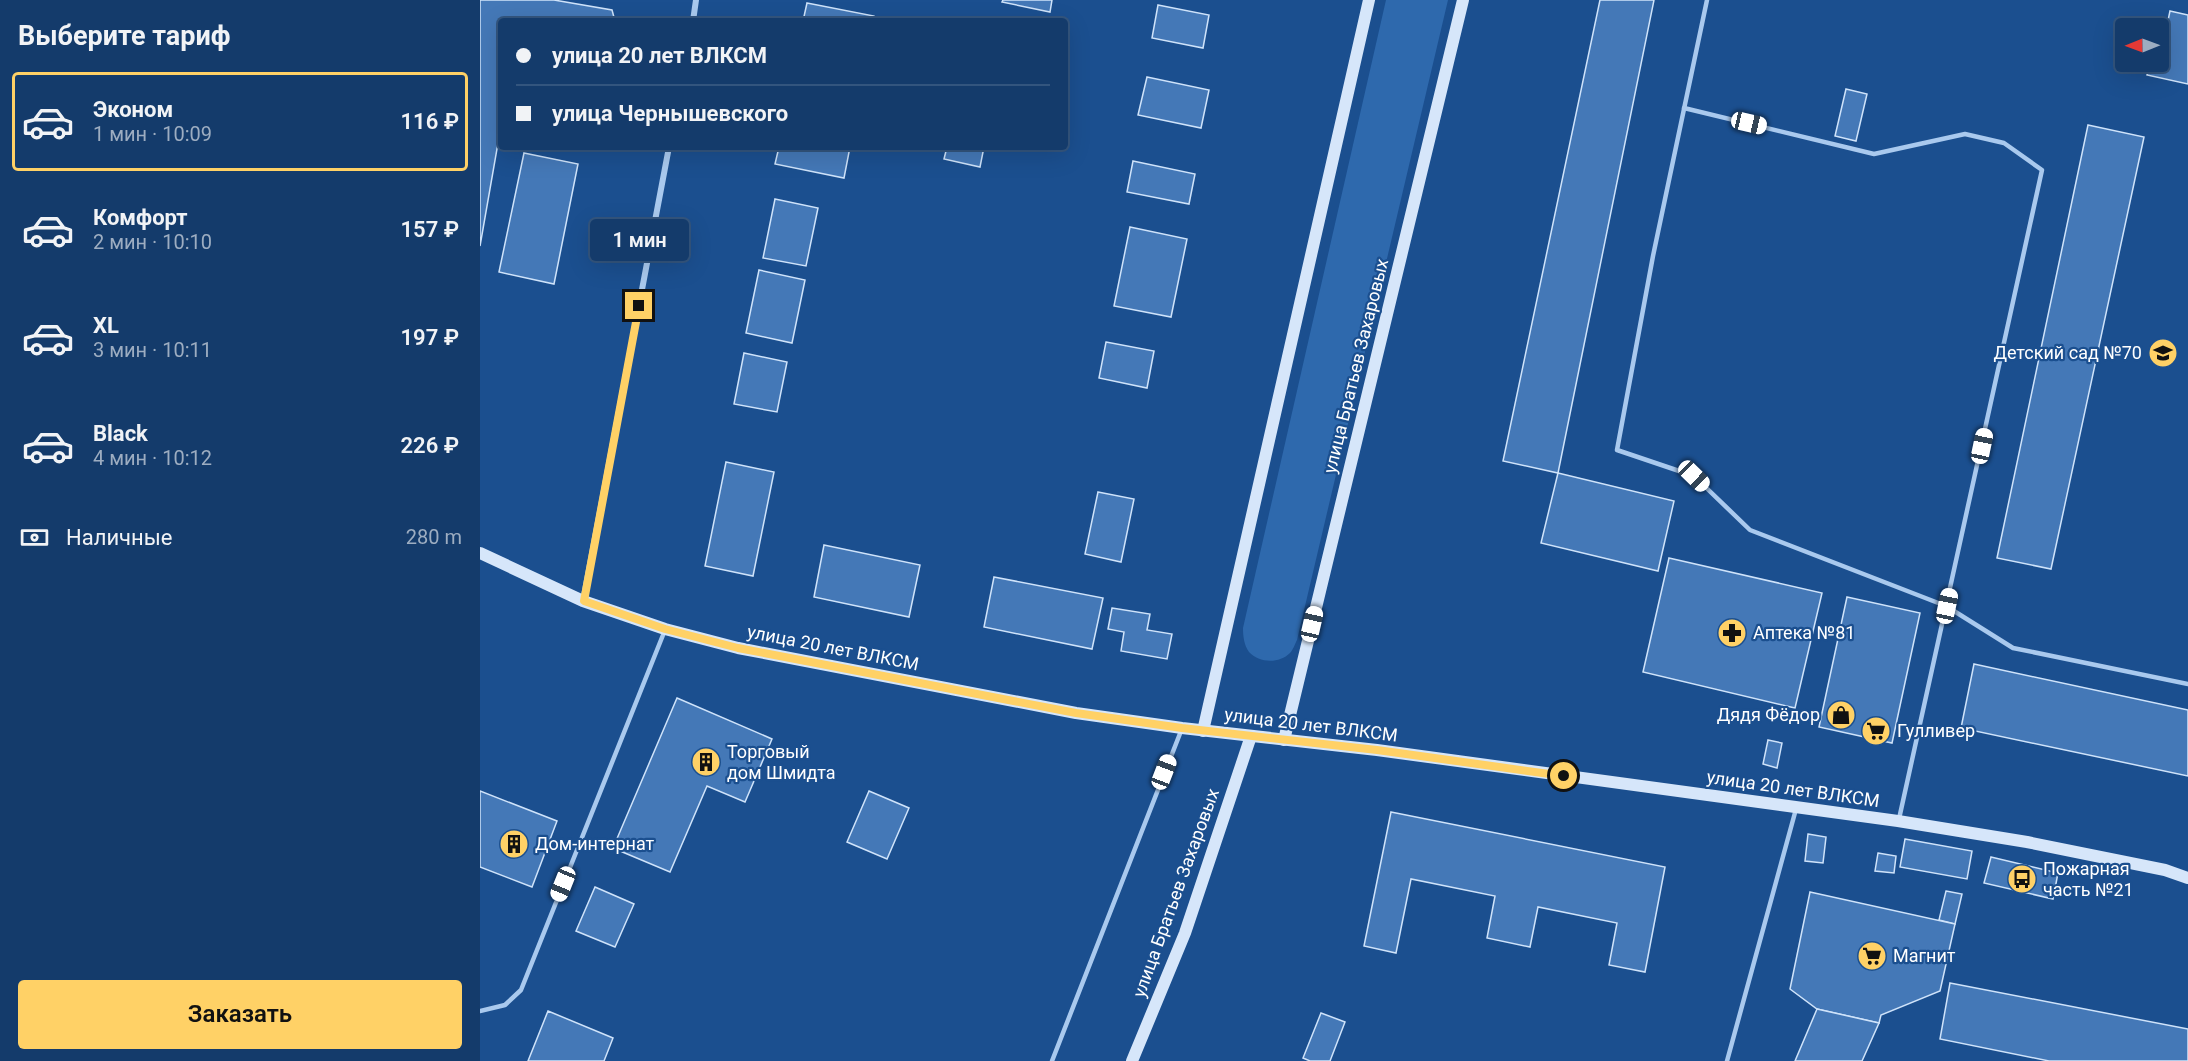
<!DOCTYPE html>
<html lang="ru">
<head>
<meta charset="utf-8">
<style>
  :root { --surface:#143b6b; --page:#214673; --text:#f1f3f6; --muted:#9dadc1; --line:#33557e; --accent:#ffd166 }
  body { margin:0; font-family:Roboto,sans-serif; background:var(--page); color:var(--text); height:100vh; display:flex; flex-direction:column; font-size:22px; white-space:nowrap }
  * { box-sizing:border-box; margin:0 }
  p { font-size:20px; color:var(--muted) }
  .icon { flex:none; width:33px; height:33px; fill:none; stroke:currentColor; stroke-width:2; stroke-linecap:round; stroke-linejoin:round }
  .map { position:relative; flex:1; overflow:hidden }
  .sheet { display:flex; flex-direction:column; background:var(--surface); width:480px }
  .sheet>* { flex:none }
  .top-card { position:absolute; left:18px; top:18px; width:570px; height:132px; border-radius:6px; box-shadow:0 6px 24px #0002,0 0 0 2px var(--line); display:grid; align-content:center; height:132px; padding:0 18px; background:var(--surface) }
  .needle { width:39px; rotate:269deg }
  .tools { position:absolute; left:1635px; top:18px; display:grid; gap:12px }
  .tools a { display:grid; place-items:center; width:54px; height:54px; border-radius:6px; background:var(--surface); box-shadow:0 6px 24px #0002,0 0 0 2px var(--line); font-size:30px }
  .end { position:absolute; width:27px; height:27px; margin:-14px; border:8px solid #ffd166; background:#111; box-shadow:0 0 0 3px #111 }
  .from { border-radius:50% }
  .bubble { position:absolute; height:42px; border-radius:6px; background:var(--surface); box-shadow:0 6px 24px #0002,0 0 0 2px var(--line); font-size:20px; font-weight:600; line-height:42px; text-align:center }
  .car { position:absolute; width:18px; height:36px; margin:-18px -9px; border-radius:8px; box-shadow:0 0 4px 2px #0007; background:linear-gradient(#fff 24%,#345 0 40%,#fff 0 76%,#345 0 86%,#fff 0) }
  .top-card b { display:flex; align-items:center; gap:21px; height:57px; font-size:22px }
  .top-card b+b { border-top:2px solid var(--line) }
  .top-card i { width:15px; height:15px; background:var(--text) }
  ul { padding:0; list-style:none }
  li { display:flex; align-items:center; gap:18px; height:99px; margin:0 12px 9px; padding:0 6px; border:3px solid transparent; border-radius:6px }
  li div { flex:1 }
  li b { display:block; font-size:22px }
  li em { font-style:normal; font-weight:600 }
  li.on { border-color:var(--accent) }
  li>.icon { width:54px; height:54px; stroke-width:1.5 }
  h2 { padding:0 18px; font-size:27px; line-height:72px }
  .pay { display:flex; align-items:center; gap:15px; height:66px; padding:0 18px; font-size:22px }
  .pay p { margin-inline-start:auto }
  .cta { display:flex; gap:12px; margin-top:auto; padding:12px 18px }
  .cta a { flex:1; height:69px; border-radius:6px; background:var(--accent); color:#111; font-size:24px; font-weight:600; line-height:69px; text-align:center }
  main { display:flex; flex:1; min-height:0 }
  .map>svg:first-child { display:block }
  .green { fill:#2e69ad }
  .building { fill:#4478b7; stroke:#cfe3fa; stroke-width:1.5 }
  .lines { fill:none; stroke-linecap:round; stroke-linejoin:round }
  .lane { stroke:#a9c9ee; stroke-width:4.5 }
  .street { stroke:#a9c9ee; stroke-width:6 }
  .secondary { stroke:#d6e6fa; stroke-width:12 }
  .route { stroke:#ffd166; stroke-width:8 }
  .labels { text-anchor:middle; stroke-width:4.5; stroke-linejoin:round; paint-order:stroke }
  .poi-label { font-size:18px; fill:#fff; stroke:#1b4f8f; text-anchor:start }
  .street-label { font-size:18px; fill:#fff; stroke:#1b4f8f }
</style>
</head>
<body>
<main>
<section class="sheet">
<h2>Выберите тариф</h2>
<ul>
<li class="on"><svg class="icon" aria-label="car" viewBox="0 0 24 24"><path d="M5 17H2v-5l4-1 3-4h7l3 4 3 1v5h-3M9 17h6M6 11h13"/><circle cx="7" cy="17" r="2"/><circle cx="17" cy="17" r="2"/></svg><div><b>Эконом</b><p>1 мин · 10:09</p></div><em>116 ₽</em></li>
<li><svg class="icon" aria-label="car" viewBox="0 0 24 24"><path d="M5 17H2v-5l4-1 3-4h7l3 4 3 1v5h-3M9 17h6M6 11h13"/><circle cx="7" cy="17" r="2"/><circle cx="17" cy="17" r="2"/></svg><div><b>Комфорт</b><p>2 мин · 10:10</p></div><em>157 ₽</em></li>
<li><svg class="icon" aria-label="car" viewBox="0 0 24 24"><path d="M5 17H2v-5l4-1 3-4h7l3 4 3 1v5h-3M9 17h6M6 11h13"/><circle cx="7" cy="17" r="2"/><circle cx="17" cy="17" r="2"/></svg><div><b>XL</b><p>3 мин · 10:11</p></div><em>197 ₽</em></li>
<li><svg class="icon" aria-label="car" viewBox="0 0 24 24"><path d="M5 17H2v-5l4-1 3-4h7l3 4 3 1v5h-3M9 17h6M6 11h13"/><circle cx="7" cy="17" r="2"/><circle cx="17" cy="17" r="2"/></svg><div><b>Black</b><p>4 мин · 10:12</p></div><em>226 ₽</em></li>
</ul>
<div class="pay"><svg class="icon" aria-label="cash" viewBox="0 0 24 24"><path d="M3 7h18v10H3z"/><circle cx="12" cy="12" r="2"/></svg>Наличные<p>280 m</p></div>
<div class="cta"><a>Заказать</a></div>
</section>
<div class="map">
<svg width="1708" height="1061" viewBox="0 0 1708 1061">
  <rect width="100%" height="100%" fill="#1b4f8f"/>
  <path class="green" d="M906,0H968L817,640C815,644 813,650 810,653C799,664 779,663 769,652C764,645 763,636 763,628Z"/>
  <g class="building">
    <path d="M0,0H74L132,10L135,21H21V126L0,246Z"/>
    <path d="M523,0H572L570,12L522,2Z"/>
    <path d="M1120,0H1174L1078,473L1023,461Z"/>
    <path d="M327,3L394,16V21H323Z"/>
    <path d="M678,5L729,15L723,48L672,38Z"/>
    <path d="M1690,11L1708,15V84L1667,75L1670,62H1678V43L1683,44Z"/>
    <path d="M667,77L729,90L721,128L658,115Z"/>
    <path d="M1366,89L1387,94L1376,141L1355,136Z"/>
    <path d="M1608,125L1664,137L1571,569L1517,558Z"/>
    <path d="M299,147H370L364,178L295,164Z"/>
    <path d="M467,147H504L500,167L464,159Z"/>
    <path d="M44,153L98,164L74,284L19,272Z"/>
    <path d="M653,161L715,174L709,204L647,192Z"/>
    <path d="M295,199L338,208L326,266L283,258Z"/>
    <path d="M650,227L707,239L691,317L634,306Z"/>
    <path d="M279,270L325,280L312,343L266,333Z"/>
    <path d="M626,342L674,351L667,388L619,378Z"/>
    <path d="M264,353L307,362L297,412L254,404Z"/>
    <path d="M246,462L294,472L273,576L225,566Z"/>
    <path d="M1078,473L1194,501L1178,571L1061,543Z"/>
    <path d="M618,492L654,499L641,562L605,554Z"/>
    <path d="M344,545L440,565L429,617L334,597Z"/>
    <path d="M1189,558L1342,593L1315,708L1163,672Z"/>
    <path d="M514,577L623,598L612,649L504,627Z"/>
    <path d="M1367,597L1440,613L1412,743L1339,727Z"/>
    <path d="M632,608L670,614L667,630L692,634L687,659L641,651L644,632L628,629Z"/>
    <path d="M1494,664L1708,710V776L1481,728Z"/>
    <path d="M197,698L292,739L265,802L227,786L190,872L133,848Z"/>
    <path d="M1288,740L1302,743L1297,768L1283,764Z"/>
    <path d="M0,791L77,821L52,887L0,867Z"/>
    <path d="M389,791L429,808L407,859L367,842Z"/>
    <path d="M911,812L1185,867L1165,972L1129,965L1137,923L1058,907L1050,947L1007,938L1015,896L931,879L916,953L884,946Z"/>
    <path d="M1328,834L1346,837L1343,863L1325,861Z"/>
    <path d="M1425,839L1492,851L1487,879L1420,867Z"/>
    <path d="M1398,853L1416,856L1414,873L1395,871Z"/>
    <path d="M1511,857L1578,873L1573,899L1504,883Z"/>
    <path d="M115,887L154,904L135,947L96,931Z"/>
    <path d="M1466,891L1482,894L1475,924L1459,920Z"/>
    <path d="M1330,892L1475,924L1460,991L1401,1015L1399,1023L1337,1009L1310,989Z"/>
    <path d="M1470,983L1708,1029V1061H1569L1460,1039Z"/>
    <path d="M1337,1009L1399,1023L1382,1061H1315Z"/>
    <path d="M68,1011L133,1038L124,1061H48Z"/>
    <path d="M841,1013L865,1022L850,1061H830L823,1058Z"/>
  </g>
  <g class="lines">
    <g class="lane">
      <path d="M1227,0L1173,256L1137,450L1214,476L1270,530L1466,606L1419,819"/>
      <path d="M1204,108L1394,154L1485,134L1524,143L1562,170L1466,606L1533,648L1708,684"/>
      <path d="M0,1011L25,1005L41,990L185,630"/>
      <path d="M572,1061L701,731"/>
      <path d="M1247,1061L1316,809"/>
    </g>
    <g class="street">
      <path d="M213,21L216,0"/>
      <path d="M103,601L189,147"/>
    </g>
    <g class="secondary">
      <path d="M0,553L103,601L185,629L258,648L596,713L702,728L897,750L1418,821L1547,842L1685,870L1708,878"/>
      <path d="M723,731L889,0"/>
      <path d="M804,740L983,0"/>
      <path d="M652,1061L705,933L771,736"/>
    </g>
  </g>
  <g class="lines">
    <path class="route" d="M159,306L104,601L185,629L258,648L596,713L702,728L897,750L1084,776"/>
  </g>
  <defs>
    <g id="school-disc" transform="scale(1.5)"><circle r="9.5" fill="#ffd166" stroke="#1b4f8f"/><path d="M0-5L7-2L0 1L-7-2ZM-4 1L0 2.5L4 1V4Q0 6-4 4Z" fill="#111"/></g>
    <g id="pharmacy-disc" transform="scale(1.5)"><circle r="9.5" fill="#ffd166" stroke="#1b4f8f"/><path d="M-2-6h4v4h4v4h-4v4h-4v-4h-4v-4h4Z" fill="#111"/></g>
    <g id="shop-disc" transform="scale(1.5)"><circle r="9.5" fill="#ffd166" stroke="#1b4f8f"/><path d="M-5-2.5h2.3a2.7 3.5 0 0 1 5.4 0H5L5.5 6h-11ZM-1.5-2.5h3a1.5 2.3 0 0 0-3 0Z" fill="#111"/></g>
    <g id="supermarket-disc" transform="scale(1.5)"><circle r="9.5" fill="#ffd166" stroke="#1b4f8f"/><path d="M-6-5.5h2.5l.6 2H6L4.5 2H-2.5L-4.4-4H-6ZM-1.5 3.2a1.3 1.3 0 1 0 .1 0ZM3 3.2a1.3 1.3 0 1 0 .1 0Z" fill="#111"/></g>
    <g id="building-disc" transform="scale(1.5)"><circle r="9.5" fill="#ffd166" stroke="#1b4f8f"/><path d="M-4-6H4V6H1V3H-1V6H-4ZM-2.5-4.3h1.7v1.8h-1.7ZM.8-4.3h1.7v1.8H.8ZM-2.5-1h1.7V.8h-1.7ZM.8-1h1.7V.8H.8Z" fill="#111"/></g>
    <g id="bus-disc" transform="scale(1.5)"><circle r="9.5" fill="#ffd166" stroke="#1b4f8f"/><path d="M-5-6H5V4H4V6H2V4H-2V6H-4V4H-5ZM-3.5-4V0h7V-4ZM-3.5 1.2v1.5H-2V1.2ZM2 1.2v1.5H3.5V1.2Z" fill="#111"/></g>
  </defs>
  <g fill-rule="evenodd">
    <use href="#school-disc" x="1683" y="353"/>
    <use href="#pharmacy-disc" x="1252" y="633"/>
    <use href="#shop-disc" x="1361" y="715"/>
    <use href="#supermarket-disc" x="1396" y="731"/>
    <use href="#building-disc" x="226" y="762"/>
    <use href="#building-disc" x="34" y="844"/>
    <use href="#bus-disc" x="1542" y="879"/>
    <use href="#supermarket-disc" x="1392" y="956"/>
  </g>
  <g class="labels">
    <g class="poi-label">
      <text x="1662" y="359" text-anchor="end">Детский сад №70</text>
      <text x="1273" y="639">Аптека №81</text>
      <text x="1340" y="721" text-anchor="end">Дядя Фёдор</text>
      <text x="1417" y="737">Гулливер</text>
      <text x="247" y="758">Торговый<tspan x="247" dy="21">дом Шмидта</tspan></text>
      <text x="55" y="850">Дом-интернат</text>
      <text x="1563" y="875">Пожарная<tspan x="1563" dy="21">часть №21</tspan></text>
      <text x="1413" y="962">Магнит</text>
    </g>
    <g class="street-label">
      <text transform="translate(876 366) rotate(-76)" y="6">улица Братьев Захаровых</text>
      <text transform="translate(353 648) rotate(11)" y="6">улица 20 лет ВЛКСМ</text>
      <text transform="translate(831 725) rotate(7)" y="6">улица 20 лет ВЛКСМ</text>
      <text transform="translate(1313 789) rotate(8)" y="6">улица 20 лет ВЛКСМ</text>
      <text transform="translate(696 893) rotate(-70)" y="6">улица Братьев Захаровых</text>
    </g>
  </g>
</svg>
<div class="tools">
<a><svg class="needle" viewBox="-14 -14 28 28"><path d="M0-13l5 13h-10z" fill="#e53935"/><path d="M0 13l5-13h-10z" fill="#9dadc1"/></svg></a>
</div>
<i class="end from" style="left:1084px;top:776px"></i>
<i class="end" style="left:159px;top:306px"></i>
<div class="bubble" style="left:110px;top:219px;width:99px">1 мин</div>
<i class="car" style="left:1269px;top:123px;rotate:103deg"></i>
<i class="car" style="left:1502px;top:446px;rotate:12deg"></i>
<i class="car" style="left:1214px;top:476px;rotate:134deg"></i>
<i class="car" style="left:1467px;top:606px;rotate:12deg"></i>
<i class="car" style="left:832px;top:624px;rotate:13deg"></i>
<i class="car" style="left:684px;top:772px;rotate:21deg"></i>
<i class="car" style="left:83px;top:884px;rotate:202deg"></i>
<div class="top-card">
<b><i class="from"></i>улица 20 лет ВЛКСМ</b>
<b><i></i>улица Чернышевского</b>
</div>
</div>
</main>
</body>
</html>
